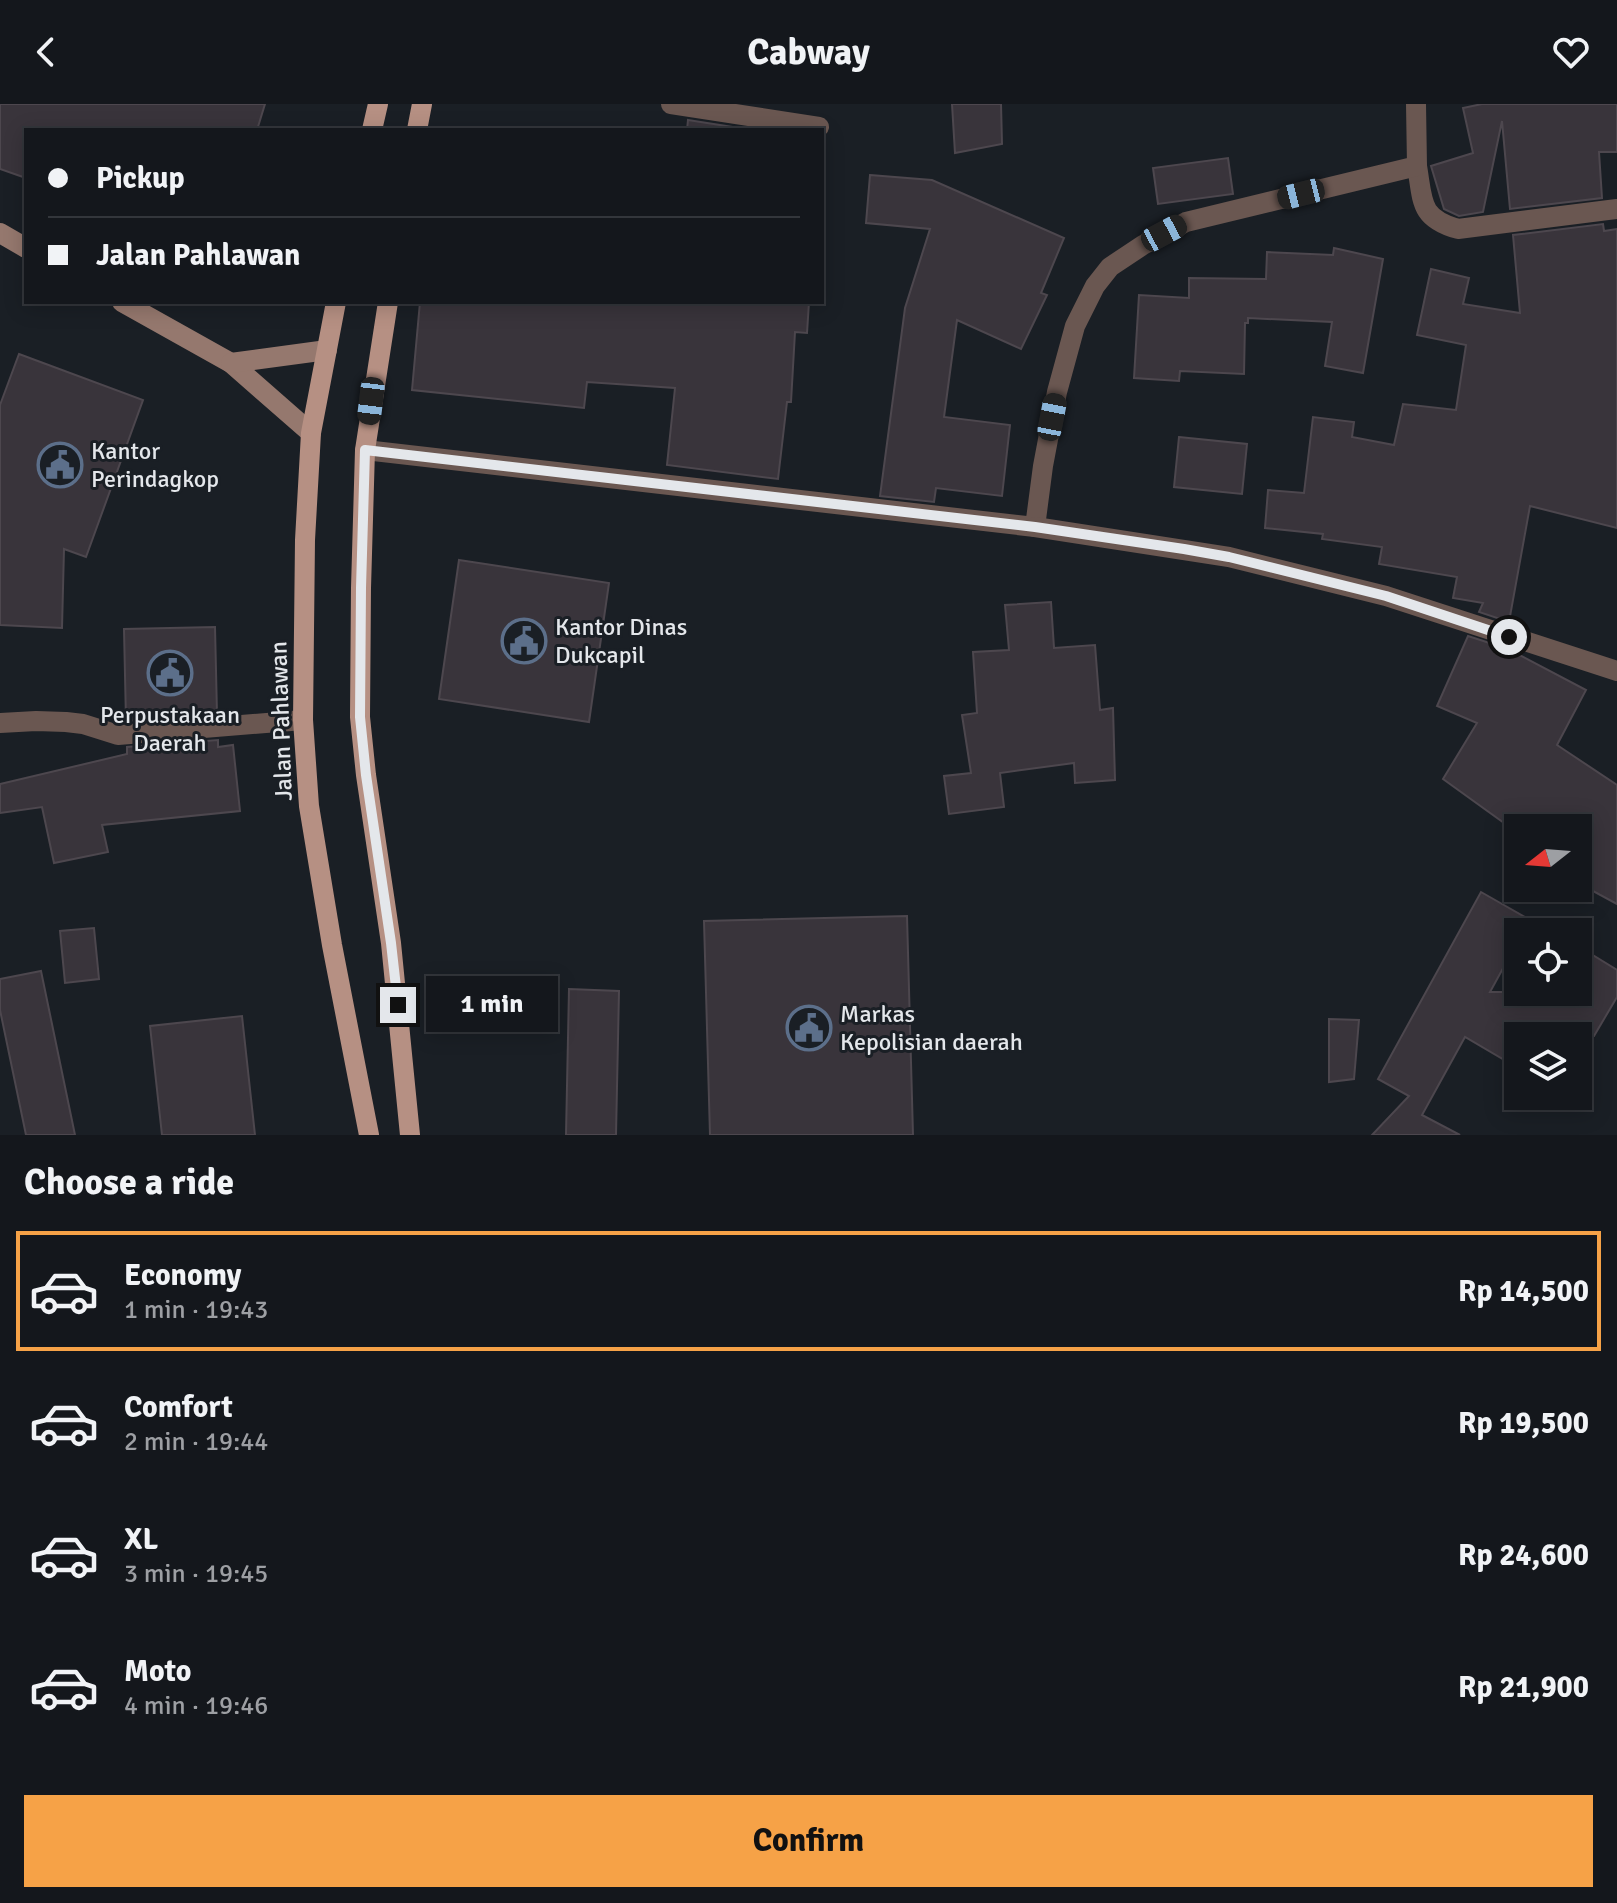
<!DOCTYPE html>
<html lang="en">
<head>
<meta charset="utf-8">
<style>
  :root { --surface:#14171c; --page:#212429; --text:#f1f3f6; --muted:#9d9fa3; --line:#33363b; --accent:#f6a247 }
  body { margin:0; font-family:Signika,sans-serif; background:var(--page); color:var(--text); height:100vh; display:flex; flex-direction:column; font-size:30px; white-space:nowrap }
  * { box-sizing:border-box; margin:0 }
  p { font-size:26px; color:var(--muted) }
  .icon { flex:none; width:44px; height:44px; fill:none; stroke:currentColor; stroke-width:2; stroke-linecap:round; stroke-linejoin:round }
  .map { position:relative; height:1031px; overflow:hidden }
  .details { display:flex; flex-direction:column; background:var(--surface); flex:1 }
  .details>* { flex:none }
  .banner { position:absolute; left:24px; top:24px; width:800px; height:176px; border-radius:0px; box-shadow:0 4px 20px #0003,0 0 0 2px var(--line); display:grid; align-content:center; height:176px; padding:0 24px; background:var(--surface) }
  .needle { width:52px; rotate:253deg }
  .controls { position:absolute; left:1504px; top:710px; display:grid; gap:16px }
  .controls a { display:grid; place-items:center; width:88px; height:88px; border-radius:0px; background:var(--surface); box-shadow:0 4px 20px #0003,0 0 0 2px var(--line); font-size:40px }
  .end { position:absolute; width:36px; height:36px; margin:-18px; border:10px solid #e4e7eb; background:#111; box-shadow:0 0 0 4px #111 }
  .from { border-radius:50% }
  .bubble { position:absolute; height:56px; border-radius:0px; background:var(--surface); box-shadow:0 4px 20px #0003,0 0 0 2px var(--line); font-size:26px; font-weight:700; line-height:56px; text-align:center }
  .car { position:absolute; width:24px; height:48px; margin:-24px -12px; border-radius:10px; box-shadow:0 0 6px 2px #0007; background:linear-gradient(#222 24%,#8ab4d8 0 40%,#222 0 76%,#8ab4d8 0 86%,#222 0) }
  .banner b { display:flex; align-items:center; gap:28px; height:76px; font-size:30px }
  .banner b+b { border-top:2px solid var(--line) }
  .banner i { width:20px; height:20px; background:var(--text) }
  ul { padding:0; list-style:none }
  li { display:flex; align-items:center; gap:24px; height:120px; margin:0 16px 12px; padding:0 8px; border:4px solid transparent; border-radius:0px }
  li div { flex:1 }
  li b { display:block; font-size:30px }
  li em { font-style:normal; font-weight:700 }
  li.on { border-color:var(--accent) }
  li>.icon { width:72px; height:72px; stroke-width:1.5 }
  h2 { padding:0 24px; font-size:36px; line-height:96px }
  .action { display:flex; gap:16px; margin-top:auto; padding:16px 24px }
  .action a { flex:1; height:92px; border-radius:0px; background:var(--accent); color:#111; font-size:32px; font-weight:700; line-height:92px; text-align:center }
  header { display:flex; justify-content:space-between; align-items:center; height:104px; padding:0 24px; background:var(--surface); font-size:36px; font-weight:700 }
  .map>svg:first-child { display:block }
  .building { fill:#39343b; stroke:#4d474e; stroke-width:2 }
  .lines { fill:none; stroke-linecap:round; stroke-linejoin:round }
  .minor { stroke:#6a5751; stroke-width:20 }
  .secondary { stroke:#95786e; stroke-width:20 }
  .primary { stroke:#b69083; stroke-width:20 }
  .route { stroke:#e4e7eb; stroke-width:10 }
  .labels { text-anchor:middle; stroke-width:6; stroke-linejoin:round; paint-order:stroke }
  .poi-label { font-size:24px; fill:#e4e7eb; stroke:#1a1f25; text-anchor:start }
  .street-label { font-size:24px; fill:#e4e7eb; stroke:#1a1f25 }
</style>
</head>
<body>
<header><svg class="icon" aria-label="back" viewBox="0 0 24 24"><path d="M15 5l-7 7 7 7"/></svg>Cabway<svg class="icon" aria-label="heart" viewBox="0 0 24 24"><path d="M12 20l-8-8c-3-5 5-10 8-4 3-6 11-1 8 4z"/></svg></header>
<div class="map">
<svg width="1617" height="1031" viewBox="0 0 1617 1031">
  <rect width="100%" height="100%" fill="#1a1f25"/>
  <g class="building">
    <path d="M0,0H265L257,26H26V74L0,65Z"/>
    <path d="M952,0H1001L1002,40L955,49Z"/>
    <path d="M1482,0H1617V48H1599L1602,94L1510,105L1502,17L1483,108L1459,112L1444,105L1431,62L1473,49L1463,4Z"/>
    <path d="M688,16L752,26H687Z"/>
    <path d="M1228,54L1233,90L1158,100L1153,64Z"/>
    <path d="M870,71L932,76L1064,134L1041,189L1047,191L1021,245L957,216L944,313L1010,321L1002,392L936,384L934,398L880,392L905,204L930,125L866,119Z"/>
    <path d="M1603,120L1604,127L1617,125V424L1530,402L1509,518L1479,508L1483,499L1453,494L1457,473L1379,460L1382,443L1322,435L1323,430L1265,424L1268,386L1304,389L1313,313L1354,318L1352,333L1394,341L1403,300L1456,306L1466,241L1417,231L1431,165L1469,174L1463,200L1520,209L1513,131Z"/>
    <path d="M1334,144L1383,155L1363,269L1325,262L1332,218L1248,214V219H1245L1244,270L1180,267L1179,277L1134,274L1139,191L1189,194V174L1266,175L1267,148L1333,151Z"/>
    <path d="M420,198H809L807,229L795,228L791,298H787L778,375L667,361L675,284L587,278L584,304L412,286Z"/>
    <path d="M19,250L143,296L86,453L64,445L62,524L0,521V301Z"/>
    <path d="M1179,333L1247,340L1242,390L1174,383Z"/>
    <path d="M459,456L609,479L589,618L439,595Z"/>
    <path d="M1051,498L1054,544L1095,541L1100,606L1113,604L1115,676L1075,679L1074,659L1000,669L1004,703L949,710L944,672L971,669L962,611L977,609L973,548L1009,546L1005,501Z"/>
    <path d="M215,523L217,610L126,617L124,525Z"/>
    <path d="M1468,532L1508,545L1586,586L1557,641L1617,681V800L1578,779V724H1511L1443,675L1477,619L1437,602Z"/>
    <path d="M218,636V643L233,641L240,707L102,721L108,748L54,759L42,703L0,709V680L127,650V643Z"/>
    <path d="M1481,788L1530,816L1523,828H1518V837L1490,888H1578V842L1617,866V893L1594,932H1518V964L1465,933L1422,1011L1460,1031H1372L1409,992L1378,975Z"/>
    <path d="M907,812L913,1031H710L704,817Z"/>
    <path d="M94,824L99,875L65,879L60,827Z"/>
    <path d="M41,867L75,1031H26L0,906V875Z"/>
    <path d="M569,885L619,887L616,1031H566Z"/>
    <path d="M242,912L255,1031H162L150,922Z"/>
    <path d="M1329,915L1359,916L1354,975L1329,978Z"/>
  </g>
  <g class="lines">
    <g class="minor">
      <path d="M671,0L819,23"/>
      <path d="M1417,62C1423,97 1419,114 1458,125L1617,105"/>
      <path d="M365,346L1035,423L1043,362L1057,288L1075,222L1095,182L1110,163L1143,141L1186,118L1417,62L1416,0"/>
      <path d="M1035,423L1229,453L1386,492L1617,567"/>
      <path d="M0,619L36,617L66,618L83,620L118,631L303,616"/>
    </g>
    <g class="secondary">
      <path d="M0,129L26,144"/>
      <path d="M122,198L231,259L311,329"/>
      <path d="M231,259L327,246"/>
    </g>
    <g class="primary">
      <path d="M372,26L378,0"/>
      <path d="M417,26L422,0"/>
      <path d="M336,198L311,329L305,436L303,616L309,702L332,841L369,1031"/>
      <path d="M388,198L365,346L361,484L360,613L366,671L391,839L410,1031"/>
    </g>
  </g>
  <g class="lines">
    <path class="route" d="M398,901L391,839L366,671L360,613L361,484L365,346L1035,423L1184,445L1229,453L1386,492L1509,533"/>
  </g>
  <defs>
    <g id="civic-ring" transform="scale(2.3)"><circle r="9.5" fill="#1a1f25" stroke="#5c6f8a" stroke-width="1.5"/><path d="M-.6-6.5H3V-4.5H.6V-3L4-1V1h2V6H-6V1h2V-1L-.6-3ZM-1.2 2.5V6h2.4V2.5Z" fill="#5c6f8a"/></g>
  </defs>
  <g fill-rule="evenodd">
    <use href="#civic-ring" x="60" y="361"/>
    <use href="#civic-ring" x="524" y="537"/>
    <use href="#civic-ring" x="170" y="569"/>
    <use href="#civic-ring" x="809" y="924"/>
  </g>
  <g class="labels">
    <g class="poi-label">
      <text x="91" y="355">Kantor<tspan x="91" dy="28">Perindagkop</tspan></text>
      <text x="555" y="531">Kantor Dinas<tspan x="555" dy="28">Dukcapil</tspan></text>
      <text x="170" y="619" text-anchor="middle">Perpustakaan<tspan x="170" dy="28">Daerah</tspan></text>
      <text x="840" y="918">Markas<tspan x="840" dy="28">Kepolisian daerah</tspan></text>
    </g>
    <g class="street-label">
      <text transform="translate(281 617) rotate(-92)" y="8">Jalan Pahlawan</text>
    </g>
  </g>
</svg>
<div class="controls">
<a><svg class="needle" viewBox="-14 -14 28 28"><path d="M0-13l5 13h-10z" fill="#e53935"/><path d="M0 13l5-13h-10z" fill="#9d9fa3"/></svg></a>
<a><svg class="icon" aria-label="locate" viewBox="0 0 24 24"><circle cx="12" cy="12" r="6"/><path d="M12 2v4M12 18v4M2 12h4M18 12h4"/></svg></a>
<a><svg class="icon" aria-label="layers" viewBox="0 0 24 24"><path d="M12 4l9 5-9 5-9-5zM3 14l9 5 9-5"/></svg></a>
</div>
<i class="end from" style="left:1509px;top:533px"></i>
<i class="end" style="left:398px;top:901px"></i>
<div class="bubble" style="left:426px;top:872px;width:132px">1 min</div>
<i class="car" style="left:1301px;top:90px;rotate:256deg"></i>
<i class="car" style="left:1164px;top:129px;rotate:62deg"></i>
<i class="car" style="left:371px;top:297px;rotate:187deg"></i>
<i class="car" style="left:1052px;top:313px;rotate:11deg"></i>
<div class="banner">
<b><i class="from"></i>Pickup</b>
<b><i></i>Jalan Pahlawan</b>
</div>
</div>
<section class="details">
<h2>Choose a ride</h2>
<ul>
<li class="on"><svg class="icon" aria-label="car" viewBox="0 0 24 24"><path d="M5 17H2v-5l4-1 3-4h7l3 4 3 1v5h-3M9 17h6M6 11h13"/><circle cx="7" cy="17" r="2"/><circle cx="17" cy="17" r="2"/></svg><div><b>Economy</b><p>1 min · 19:43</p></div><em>Rp 14,500</em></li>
<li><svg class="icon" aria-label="car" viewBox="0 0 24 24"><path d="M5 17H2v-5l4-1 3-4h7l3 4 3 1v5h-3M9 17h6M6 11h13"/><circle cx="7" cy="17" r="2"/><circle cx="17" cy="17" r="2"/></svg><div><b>Comfort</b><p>2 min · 19:44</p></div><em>Rp 19,500</em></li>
<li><svg class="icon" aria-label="car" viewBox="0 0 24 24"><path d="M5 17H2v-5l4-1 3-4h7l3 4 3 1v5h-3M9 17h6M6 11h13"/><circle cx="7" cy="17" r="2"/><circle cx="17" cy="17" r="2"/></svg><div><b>XL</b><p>3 min · 19:45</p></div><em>Rp 24,600</em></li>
<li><svg class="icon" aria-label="car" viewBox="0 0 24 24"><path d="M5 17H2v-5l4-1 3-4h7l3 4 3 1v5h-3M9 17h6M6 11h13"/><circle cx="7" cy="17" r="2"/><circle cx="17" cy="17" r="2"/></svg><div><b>Moto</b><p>4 min · 19:46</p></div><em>Rp 21,900</em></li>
</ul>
<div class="action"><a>Confirm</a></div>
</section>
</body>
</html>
